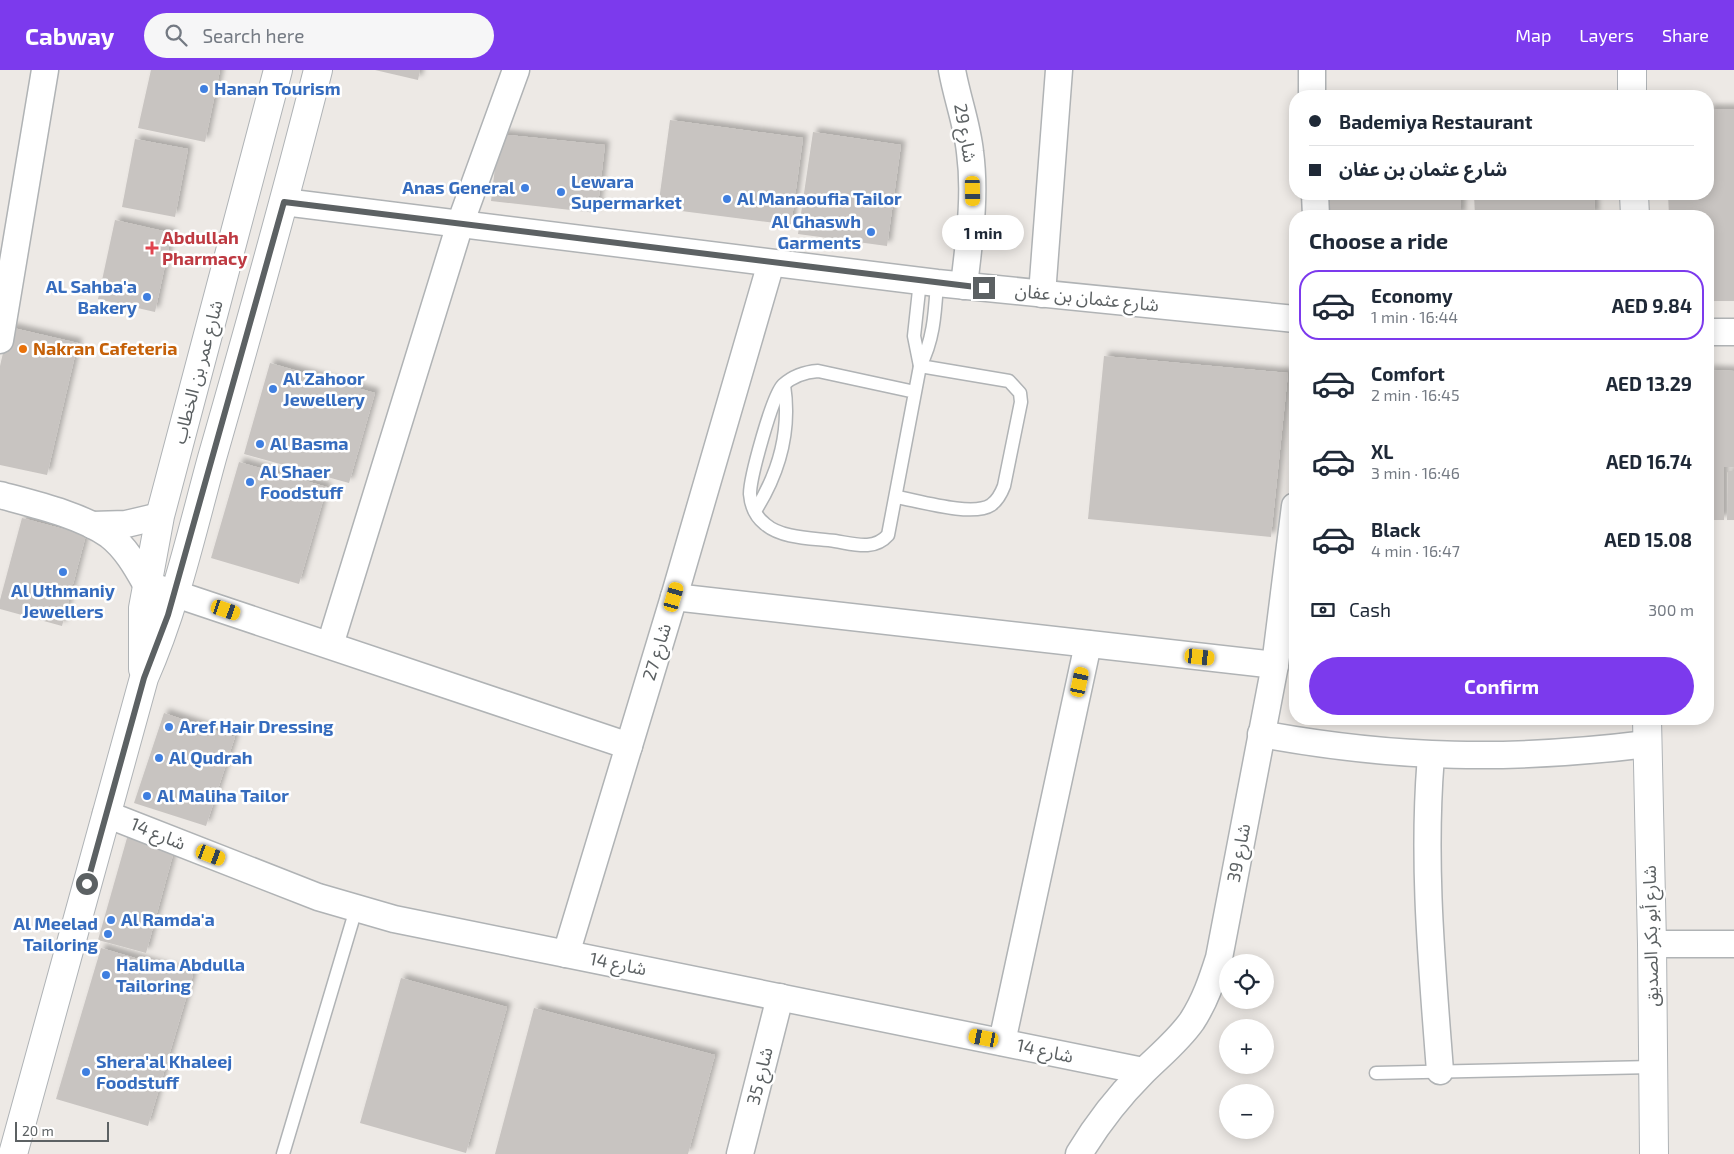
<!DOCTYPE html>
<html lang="en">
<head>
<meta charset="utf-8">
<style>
  :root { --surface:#fff; --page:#f6f6f7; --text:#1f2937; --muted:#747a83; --line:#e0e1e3; --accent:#7c3aed }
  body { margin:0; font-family:"Exo 2","Noto Sans Arabic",sans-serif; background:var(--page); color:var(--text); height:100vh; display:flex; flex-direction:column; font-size:19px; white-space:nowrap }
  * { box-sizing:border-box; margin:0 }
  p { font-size:16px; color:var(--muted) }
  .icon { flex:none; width:28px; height:28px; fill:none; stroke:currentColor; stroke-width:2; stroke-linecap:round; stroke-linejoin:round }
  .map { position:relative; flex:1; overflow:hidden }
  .panel { position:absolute; left:1289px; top:140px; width:425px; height:515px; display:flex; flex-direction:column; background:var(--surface); border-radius:20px; box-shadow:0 2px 12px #0003 }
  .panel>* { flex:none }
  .hud { position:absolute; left:1289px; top:20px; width:425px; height:110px; border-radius:20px; box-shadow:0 2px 12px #0003; display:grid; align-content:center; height:110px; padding:0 20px; background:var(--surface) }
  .tools { position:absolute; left:1219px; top:884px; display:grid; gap:10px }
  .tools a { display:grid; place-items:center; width:55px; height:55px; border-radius:50%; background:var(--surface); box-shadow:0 2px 12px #0003; font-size:25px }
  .scale { position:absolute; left:15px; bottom:12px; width:94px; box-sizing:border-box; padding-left:5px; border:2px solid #5c6163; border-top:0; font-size:14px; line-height:18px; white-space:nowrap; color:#5c6163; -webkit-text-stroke:4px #fff; paint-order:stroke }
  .end { position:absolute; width:22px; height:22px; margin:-11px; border:6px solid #5c6163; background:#fff; box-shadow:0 0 0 2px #fff }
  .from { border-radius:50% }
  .bubble { position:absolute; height:35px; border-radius:18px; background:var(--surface); box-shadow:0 2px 12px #0003; font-size:16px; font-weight:700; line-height:35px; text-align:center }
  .car { position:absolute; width:15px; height:30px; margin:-15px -8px; border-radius:6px; box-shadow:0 0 4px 1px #0007; background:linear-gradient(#f5c518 24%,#345 0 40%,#f5c518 0 76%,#345 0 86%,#f5c518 0) }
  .hud b { display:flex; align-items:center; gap:18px; height:48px; font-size:19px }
  .hud b+b { border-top:1px solid var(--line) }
  .hud i { width:12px; height:12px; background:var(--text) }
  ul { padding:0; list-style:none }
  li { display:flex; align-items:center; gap:15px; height:70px; margin:0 10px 8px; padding:0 10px; border:2px solid transparent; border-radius:20px }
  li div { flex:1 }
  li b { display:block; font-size:19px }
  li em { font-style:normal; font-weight:700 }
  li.selected { border-color:var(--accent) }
  li>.icon { width:45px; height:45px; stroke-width:1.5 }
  h2 { padding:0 20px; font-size:22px; line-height:60px }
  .pay { display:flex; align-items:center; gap:12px; height:55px; padding:0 20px; font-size:19px }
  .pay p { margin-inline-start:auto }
  .button { display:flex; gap:10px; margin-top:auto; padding:10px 20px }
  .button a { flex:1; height:58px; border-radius:30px; background:var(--accent); color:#fff; font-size:20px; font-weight:700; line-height:58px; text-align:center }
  header { display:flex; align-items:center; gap:30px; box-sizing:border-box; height:70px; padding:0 25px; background:var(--accent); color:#fff }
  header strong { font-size:24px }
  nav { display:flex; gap:28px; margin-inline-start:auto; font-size:18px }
  .search { width:350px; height:45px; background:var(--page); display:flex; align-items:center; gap:12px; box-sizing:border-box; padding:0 18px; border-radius:28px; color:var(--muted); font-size:19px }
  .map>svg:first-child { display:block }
  .building { fill:#c8c4c1; filter:url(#shadow) }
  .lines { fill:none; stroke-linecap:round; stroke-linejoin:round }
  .lane-casing { stroke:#b0b3b5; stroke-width:15 }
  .street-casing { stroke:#b0b3b5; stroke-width:29 }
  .secondary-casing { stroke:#afb3b6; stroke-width:30 }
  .lane { stroke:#fff; stroke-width:12 }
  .street { stroke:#fff; stroke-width:26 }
  .secondary { stroke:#fff; stroke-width:28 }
  .route { stroke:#5c6163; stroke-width:6 }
  .shop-dot { fill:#3f7fe0; stroke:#fff; stroke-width:2 }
  .health-dot { fill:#e0444e; stroke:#fff; stroke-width:2 }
  .food-dot { fill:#e8710a; stroke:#fff; stroke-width:2 }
  .labels { text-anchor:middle; stroke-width:5; stroke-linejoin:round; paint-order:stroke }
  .shop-label { font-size:18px; font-weight:bold; fill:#366cbe; stroke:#fff; text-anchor:start }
  .street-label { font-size:18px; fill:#5c6163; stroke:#fff }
  .health-label { font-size:18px; font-weight:bold; fill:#be3a42; stroke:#fff; text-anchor:start }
  .food-label { font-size:18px; font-weight:bold; fill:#c56008; stroke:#fff; text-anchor:start }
</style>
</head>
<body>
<header>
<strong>Cabway</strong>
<div class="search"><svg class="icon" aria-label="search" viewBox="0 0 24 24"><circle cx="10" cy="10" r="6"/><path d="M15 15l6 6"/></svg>Search here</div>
<nav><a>Map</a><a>Layers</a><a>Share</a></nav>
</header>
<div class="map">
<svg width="1734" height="1084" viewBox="0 0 1734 1084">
  <defs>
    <filter id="shadow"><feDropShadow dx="4.5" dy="-4.5" stdDeviation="2.5" flood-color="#0004"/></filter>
  </defs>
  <rect width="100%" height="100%" fill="#ede9e5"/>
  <g class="building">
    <path d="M151,0H220L205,72L138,58Z"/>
    <path d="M375,0H420L418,10Z"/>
    <path d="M1708,39H1734V231H1708V146H1669L1668,124H1708Z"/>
    <path d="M670,50L803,68L791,155L658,138Z"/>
    <path d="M813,62L901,75L887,176L798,164Z"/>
    <path d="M499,64L605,75L597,143L491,131Z"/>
    <path d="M135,69L188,79L175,147L122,137Z"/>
    <path d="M1323,124H1461V146H1322Z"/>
    <path d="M1474,124H1594L1595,146H1475Z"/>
    <path d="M115,150L172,163L155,242L98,229Z"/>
    <path d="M9,257L78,273L47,405L0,395V296Z"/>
    <path d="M1104,286L1288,303L1271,467L1088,449Z"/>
    <path d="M270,293L375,323L349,413L244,384Z"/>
    <path d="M1708,300L1734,301V397H1724V450H1708Z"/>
    <path d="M239,392L327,417L299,514L211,488Z"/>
    <path d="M1728,401H1734V450H1727Z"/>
    <path d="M22,448L86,465L62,556L0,539V530Z"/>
    <path d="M164,643L235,667L206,756L134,733Z"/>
    <path d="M129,761L176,774L146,883L98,870Z"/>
    <path d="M101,878L193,905L148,1056L56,1029Z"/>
    <path d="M401,908L507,937L466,1083L360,1053Z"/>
    <path d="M534,938L715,985L688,1084H495Z"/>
  </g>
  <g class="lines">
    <g class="lane-casing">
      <g id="lane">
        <path d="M920,211L914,266L920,296"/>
        <path d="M915,322L818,301C804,302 793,306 783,315C772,326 750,408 750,424C751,436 756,447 765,454C782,469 814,468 835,471C854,474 874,481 888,465L920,296C934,269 935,242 937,213"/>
        <path d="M897,427C919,431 973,447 991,435C998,430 1001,424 1004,416L1021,332L1020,323L1009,311L920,296"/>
        <path d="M755,441C779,403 791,360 784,315"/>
        <path d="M1376,1003L1653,997"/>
        <path d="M283,1084L356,839"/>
      </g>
    </g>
    <g class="street-casing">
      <g id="street">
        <path d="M952,0C957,28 967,54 970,82C976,127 969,171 964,216"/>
        <path d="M1312,0V26"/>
        <path d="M1315,124L1316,146"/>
        <path d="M284,132L937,213L1295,249"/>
        <path d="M1042,224L1059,0"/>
        <path d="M1708,262H1734"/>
        <path d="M0,270L45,0"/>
        <path d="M0,425C33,434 81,445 109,465C125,477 136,496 146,514L629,676"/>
        <path d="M92,455L126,454L160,446"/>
        <path d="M674,527L1275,595"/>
        <path d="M330,575L460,154L516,0"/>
        <path d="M1261,664C1397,689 1511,691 1647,674"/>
        <path d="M1431,686C1422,792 1432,896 1440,1001"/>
        <path d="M106,744L318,827L394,849L1143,1001"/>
        <path d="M1652,874H1734"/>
        <path d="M566,884L674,527L771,193"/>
        <path d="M1002,972L1088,574"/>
        <path d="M740,1084L780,927"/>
        <path d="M1079,1084C1097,1054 1117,1028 1142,1003C1159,986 1178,971 1192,951C1205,931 1212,910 1219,888L1275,595L1295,436"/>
      </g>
    </g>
    <g class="secondary-casing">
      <g id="secondary">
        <path d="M1632,0V26"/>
        <path d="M1634,124L1635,146"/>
        <path d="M143,599V538L160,446L278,0"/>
        <path d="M1647,649L1652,874L1654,1084"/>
        <path d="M13,1084L144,608C175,538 192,461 212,388C249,259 285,130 318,0"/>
      </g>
    </g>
    <use href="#lane" class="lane"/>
    <use href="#street" class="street"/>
    <use href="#secondary" class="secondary"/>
  </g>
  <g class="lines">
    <path class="route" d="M87,814L144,608L168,545L284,132L984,218"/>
  </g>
  <g class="shop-dot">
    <circle cx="204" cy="19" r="5"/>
    <circle cx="525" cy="118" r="5"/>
    <circle cx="561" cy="122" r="5"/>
    <circle cx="727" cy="129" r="5"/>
    <circle cx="871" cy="162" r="5"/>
    <circle cx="147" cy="227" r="5"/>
    <circle cx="273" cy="319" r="5"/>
    <circle cx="260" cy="374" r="5"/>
    <circle cx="250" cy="412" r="5"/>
    <circle cx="63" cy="502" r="5"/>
    <circle cx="169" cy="657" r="5"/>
    <circle cx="159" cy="688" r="5"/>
    <circle cx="147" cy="726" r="5"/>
    <circle cx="111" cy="850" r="5"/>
    <circle cx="108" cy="864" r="5"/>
    <circle cx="106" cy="905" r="5"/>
    <circle cx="86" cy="1002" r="5"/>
  </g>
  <path class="health-dot" d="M149.5 170.5h5v5h5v5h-5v5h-5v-5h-5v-5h5z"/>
  <circle class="food-dot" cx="23" cy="279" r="5"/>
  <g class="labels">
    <g class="shop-label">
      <text x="214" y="25">Hanan Tourism</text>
      <text x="571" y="118">Lewara<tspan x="571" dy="21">Supermarket</tspan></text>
      <text x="515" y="124" text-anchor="end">Anas General</text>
      <text x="737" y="135">Al Manaoufia Tailor</text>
      <text x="861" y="158" text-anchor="end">Al Ghaswh<tspan x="861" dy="21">Garments</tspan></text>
      <text x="137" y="223" text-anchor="end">AL Sahba'a<tspan x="137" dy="21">Bakery</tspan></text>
      <text x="283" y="315">Al Zahoor<tspan x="283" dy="21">Jewellery</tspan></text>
      <text x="270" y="380">Al Basma</text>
      <text x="260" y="408">Al Shaer<tspan x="260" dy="21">Foodstuff</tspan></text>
      <text x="63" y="527" text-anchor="middle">Al Uthmaniy<tspan x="63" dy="21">Jewellers</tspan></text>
      <text x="179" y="663">Aref Hair Dressing</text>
      <text x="169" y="694">Al Qudrah</text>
      <text x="157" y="732">Al Maliha Tailor</text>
      <text x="121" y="856">Al Ramda'a</text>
      <text x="98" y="860" text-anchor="end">Al Meelad<tspan x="98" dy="21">Tailoring</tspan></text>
      <text x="116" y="901">Halima Abdulla<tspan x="116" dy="21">Tailoring</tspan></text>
      <text x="96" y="998">Shera'al Khaleej<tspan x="96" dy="21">Foodstuff</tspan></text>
    </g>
    <g class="street-label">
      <text transform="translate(965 63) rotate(80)" y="6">شارع 29</text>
      <text transform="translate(1087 228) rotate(6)" y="6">شارع عثمان بن عفان</text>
      <text transform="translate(198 302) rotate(-75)" y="6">شارع عمر بن الخطاب</text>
      <text transform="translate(657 582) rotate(-73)" y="6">شارع 27</text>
      <text transform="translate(158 764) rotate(22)" y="6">شارع 14</text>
      <text transform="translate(1239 783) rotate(-79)" y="6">شارع 39</text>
      <text transform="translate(1651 866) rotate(-91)" y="6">شارع أبو بكر الصديق</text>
      <text transform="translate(618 894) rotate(11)" y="6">شارع 14</text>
      <text transform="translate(1045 981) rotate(12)" y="6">شارع 14</text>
      <text transform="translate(760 1006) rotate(-76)" y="6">شارع 35</text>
    </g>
    <g class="health-label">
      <text x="162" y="174">Abdullah<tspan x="162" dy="21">Pharmacy</tspan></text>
    </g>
    <g class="food-label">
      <text x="33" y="285">Nakran Cafeteria</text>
    </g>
  </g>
</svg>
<div class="tools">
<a><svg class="icon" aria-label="locate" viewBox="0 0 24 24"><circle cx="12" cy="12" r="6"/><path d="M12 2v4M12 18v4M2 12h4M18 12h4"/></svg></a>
<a>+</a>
<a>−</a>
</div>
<div class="scale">20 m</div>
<i class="end from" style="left:87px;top:814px"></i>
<i class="end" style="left:984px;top:218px"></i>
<div class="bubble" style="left:942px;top:145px;width:82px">1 min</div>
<i class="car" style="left:973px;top:121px;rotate:179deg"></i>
<i class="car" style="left:674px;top:527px;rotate:16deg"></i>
<i class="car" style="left:226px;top:540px;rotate:109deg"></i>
<i class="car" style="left:1200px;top:587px;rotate:96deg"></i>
<i class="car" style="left:1080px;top:612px;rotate:12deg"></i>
<i class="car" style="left:211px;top:785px;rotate:111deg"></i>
<i class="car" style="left:984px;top:968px;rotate:281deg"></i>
<div class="hud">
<b><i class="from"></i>Bademiya Restaurant</b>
<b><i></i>شارع عثمان بن عفان</b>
</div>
<section class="panel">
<h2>Choose a ride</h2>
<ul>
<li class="selected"><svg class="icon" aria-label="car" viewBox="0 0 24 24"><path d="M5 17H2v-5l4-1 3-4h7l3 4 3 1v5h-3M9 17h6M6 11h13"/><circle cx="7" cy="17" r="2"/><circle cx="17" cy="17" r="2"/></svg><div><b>Economy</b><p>1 min · 16:44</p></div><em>AED 9.84</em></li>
<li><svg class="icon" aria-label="car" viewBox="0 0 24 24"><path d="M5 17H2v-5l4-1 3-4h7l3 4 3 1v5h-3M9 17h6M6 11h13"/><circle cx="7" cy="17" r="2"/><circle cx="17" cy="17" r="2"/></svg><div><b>Comfort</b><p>2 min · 16:45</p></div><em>AED 13.29</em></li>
<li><svg class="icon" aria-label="car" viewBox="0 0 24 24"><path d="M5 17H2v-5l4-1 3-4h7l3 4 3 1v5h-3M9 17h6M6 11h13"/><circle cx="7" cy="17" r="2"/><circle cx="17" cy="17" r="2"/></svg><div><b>XL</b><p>3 min · 16:46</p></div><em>AED 16.74</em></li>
<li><svg class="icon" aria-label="car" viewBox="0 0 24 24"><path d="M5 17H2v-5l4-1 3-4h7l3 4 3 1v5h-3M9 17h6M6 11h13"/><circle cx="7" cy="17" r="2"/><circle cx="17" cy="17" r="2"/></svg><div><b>Black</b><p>4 min · 16:47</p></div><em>AED 15.08</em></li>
</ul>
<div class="pay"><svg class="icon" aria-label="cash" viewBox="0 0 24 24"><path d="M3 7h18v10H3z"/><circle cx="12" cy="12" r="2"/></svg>Cash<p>300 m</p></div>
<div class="button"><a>Confirm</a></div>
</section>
</div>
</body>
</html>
